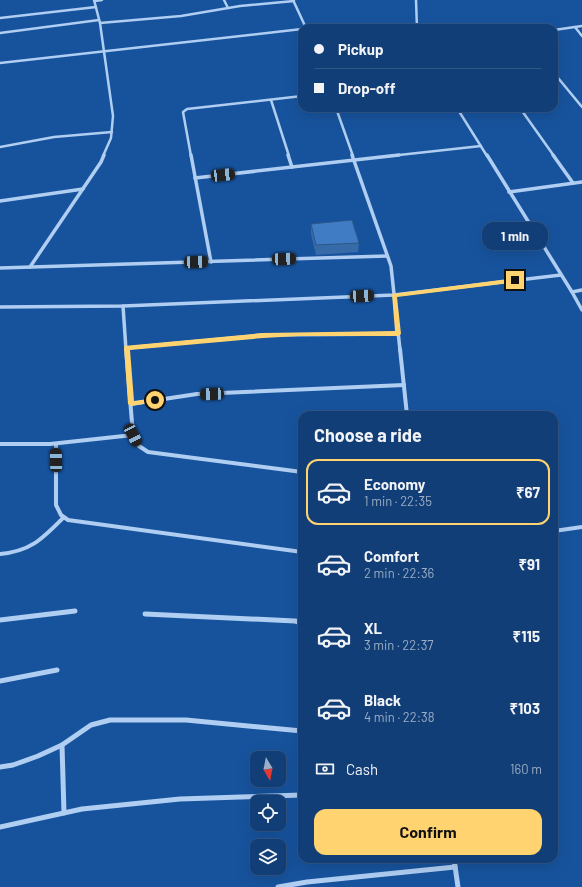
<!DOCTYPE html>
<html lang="en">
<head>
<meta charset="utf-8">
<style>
  :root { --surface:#113e76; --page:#1a457b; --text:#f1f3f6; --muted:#9caec5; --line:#305788; --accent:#ffd470 }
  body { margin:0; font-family:Barlow,sans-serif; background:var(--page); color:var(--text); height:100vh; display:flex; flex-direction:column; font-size:15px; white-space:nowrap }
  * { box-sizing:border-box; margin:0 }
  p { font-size:13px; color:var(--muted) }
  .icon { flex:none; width:22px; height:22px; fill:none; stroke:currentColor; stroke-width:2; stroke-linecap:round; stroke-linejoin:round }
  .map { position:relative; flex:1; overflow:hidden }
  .sheet { position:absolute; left:298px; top:411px; width:260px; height:452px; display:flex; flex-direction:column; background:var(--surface); border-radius:12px; box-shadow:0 4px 16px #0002,0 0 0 1px var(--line) }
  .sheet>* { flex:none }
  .top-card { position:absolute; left:298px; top:24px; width:260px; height:88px; border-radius:12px; box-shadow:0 4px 16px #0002,0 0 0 1px var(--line); display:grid; align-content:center; height:88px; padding:0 16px; background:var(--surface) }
  .needle { width:26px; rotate:170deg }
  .fabs { position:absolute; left:250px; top:751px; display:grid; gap:8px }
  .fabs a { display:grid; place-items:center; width:36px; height:36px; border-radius:8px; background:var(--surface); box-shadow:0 4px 16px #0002,0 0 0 1px var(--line); font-size:20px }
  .end { position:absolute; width:18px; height:18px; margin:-9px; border:5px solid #ffd470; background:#111; box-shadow:0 0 0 2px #111 }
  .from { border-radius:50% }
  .bubble { position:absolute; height:28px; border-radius:12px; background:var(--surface); box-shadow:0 4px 16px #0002,0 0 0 1px var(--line); font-size:13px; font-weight:700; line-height:28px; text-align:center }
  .car { position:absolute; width:12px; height:24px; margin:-12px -6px; border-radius:5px; box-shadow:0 0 3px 1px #0007; background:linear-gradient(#222 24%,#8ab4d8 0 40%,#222 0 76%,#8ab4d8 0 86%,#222 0) }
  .top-card b { display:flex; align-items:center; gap:14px; height:38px; font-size:15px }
  .top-card b+b { border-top:1px solid var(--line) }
  .top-card i { width:10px; height:10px; background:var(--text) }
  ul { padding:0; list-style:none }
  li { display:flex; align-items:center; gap:12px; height:66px; margin:0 8px 6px; padding:0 8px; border:2px solid transparent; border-radius:12px }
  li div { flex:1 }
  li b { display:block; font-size:15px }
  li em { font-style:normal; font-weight:700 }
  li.on { border-color:var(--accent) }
  li>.icon { width:36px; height:36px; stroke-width:1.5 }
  h2 { padding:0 16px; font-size:18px; line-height:48px }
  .pay { display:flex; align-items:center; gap:10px; height:44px; padding:0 16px; font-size:15px }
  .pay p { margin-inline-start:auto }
  .action { display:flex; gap:8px; margin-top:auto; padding:8px 16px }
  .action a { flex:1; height:46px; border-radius:12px; background:var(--accent); color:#111; font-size:16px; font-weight:700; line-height:46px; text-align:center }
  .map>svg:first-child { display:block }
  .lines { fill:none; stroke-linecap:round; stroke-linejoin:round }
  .street-far3 { stroke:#afcef2; stroke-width:2.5 }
  .street-far2 { stroke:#afcef2; stroke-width:3.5 }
  .street-far1 { stroke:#afcef2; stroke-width:4 }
  .street { stroke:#afcef2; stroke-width:5 }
  .wall { fill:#376ba8 }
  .building { fill:#407cc3; stroke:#2d5788 }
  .route { fill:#ffd470 }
</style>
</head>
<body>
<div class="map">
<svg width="582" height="887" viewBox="0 0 582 887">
  <rect width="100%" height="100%" fill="#17539d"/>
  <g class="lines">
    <g class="street-far3">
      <path d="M94,0L100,23L113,116L111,138L103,156"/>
      <path d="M224,0L228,8"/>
      <path d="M293,0L306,28"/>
      <path d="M416,0L417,28"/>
      <path d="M95,1L102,0"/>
      <path d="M0,18L96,7"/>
      <path d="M100,23L181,16L240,6L294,1"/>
      <path d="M575,27L582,36"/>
      <path d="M554,30L582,26"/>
      <path d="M0,33L99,20"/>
      <path d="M0,63L302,29"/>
      <path d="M554,73L582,107"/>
      <path d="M271,100L289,156"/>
      <path d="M336,108L353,156"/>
      <path d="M457,108L487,156"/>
      <path d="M520,108L554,156"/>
      <path d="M0,147L54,137L112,132"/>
      <path d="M191,156L183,112L187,109L302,96"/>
      <path d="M390,156L481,146"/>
    </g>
    <g class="street-far2">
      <path d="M191,155L211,262"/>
      <path d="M288,155L292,167"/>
      <path d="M352,155L391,266L400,350"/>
      <path d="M487,155L572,292L582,290"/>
      <path d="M553,155L573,183"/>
      <path d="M195,178L399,155"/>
      <path d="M509,192L582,182"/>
      <path d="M0,201L83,189"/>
      <path d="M30,267L101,162L104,155"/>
      <path d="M0,268L387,256"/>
      <path d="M572,292L582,310"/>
      <path d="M123,306L126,350"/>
      <path d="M0,307L123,306L394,295L561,275"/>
      <path d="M127,348L263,335L398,334"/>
    </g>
    <g class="street-far1">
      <path d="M126,349L133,435L139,446L148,452L302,472"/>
      <path d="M400,349L407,415"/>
      <path d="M131,404L197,394L404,385"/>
      <path d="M0,444H50L133,435"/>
      <path d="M56,445V505L61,515L68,520L302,552"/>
      <path d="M554,531L582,527"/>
      <path d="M0,554C31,551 42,539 63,518"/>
    </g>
    <g class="street">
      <path d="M145,614L295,621L302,623"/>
      <path d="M0,620L75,611"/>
      <path d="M0,681L57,670"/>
      <path d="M62,745L64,813"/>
      <path d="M0,767L13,765L38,756L62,745L91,725L110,720H186L302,731"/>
      <path d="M0,827L82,809L180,799L302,795"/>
      <path d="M454,859L458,887"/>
      <path d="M278,887L307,882L455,867"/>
    </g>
  </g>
  <path class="wall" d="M311,224L359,243L358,252L316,255L311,234Z"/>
  <path class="building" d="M352,220L359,243L316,245L311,224Z"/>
  <path class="route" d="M515,278L518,280L517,282L397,297L401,334L398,336H299L263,338L130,350L134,401L155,398L158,400L155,402L131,406L128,404L124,346L263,333L395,331L392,294Z"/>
</svg>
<div class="fabs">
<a><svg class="needle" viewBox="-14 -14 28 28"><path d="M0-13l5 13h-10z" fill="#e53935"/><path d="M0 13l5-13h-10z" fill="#9caec5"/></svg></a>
<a><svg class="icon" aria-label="locate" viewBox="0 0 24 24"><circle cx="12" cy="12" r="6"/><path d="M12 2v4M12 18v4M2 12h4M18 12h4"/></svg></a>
<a><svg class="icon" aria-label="layers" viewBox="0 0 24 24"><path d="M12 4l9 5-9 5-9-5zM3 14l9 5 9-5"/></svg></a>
</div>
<i class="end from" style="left:155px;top:400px"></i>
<i class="end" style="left:515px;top:280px"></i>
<div class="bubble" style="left:482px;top:222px;width:66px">1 min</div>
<i class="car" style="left:223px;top:175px;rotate:84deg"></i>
<i class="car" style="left:284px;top:259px;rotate:88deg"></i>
<i class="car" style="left:196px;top:262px;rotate:88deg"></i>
<i class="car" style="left:362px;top:296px;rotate:87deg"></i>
<i class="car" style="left:212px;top:394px;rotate:268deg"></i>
<i class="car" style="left:133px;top:435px;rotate:153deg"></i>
<i class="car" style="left:56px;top:460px;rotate:359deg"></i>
<div class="top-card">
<b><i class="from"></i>Pickup</b>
<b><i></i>Drop-off</b>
</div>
<section class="sheet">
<h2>Choose a ride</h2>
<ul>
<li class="on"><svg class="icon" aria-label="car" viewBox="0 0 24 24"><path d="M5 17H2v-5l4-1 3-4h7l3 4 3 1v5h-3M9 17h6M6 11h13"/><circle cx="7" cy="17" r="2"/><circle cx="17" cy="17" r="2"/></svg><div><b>Economy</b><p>1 min · 22:35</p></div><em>₹67</em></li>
<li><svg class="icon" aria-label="car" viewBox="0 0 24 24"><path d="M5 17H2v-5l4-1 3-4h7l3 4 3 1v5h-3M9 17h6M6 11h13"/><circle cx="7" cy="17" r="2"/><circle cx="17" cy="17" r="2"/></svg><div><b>Comfort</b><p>2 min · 22:36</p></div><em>₹91</em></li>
<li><svg class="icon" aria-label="car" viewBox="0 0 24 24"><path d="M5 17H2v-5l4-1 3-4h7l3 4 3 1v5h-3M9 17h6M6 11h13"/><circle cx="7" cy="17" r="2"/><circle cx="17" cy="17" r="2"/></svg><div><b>XL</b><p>3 min · 22:37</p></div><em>₹115</em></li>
<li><svg class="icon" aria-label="car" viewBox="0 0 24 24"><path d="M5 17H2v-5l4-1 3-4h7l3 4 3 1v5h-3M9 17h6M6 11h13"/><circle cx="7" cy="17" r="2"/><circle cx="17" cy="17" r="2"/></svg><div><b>Black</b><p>4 min · 22:38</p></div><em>₹103</em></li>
</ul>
<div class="pay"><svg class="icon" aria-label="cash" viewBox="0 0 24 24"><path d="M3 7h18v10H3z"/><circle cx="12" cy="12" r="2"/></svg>Cash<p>160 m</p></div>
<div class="action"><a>Confirm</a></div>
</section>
</div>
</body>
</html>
